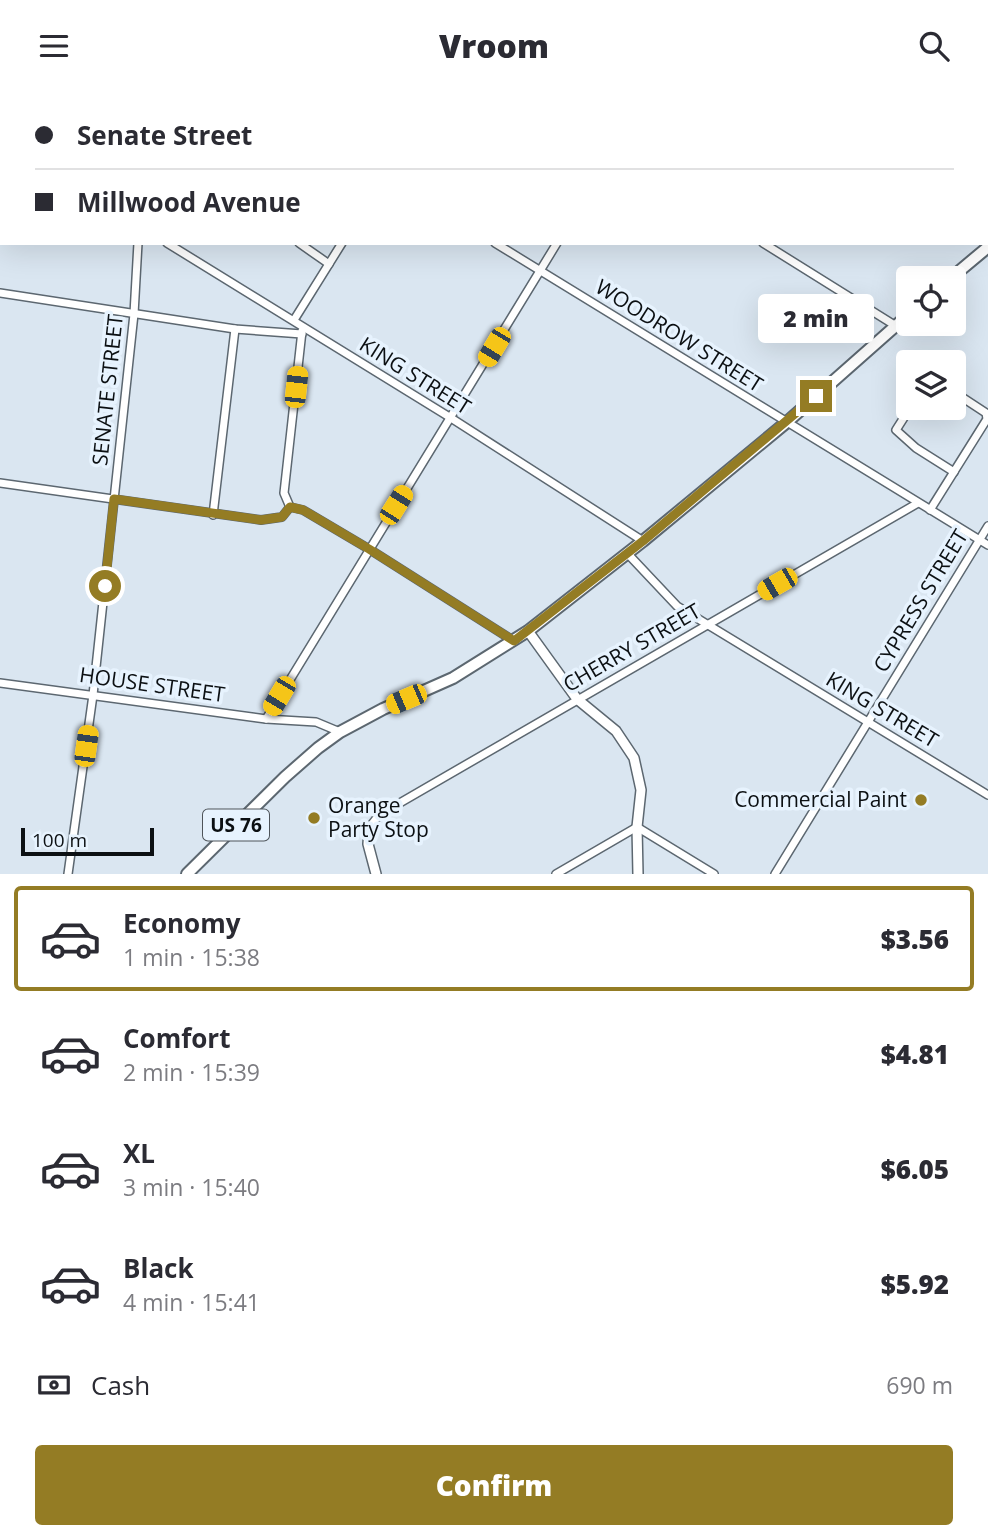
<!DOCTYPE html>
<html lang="en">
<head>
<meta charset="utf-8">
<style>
  :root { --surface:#fff; --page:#f2f2f3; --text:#2b2b33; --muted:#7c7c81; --line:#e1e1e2; --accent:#947c24 }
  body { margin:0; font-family:"Open Sans",sans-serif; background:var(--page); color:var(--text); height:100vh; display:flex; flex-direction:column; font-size:26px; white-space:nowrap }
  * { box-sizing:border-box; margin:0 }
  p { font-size:23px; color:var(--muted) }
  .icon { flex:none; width:38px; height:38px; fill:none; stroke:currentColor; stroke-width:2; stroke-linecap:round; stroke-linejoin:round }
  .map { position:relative; height:783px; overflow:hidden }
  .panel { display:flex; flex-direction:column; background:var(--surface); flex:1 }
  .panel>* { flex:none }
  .hud { position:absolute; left:0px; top:0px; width:989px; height:154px; box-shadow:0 7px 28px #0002; display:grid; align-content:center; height:154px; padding:0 35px; background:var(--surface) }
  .fabs { position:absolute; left:896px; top:175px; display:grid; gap:14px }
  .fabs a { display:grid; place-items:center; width:70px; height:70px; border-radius:7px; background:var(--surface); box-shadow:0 7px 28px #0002; font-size:35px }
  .scale { position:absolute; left:21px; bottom:18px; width:133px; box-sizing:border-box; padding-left:7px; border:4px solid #0c1013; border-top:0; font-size:19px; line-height:24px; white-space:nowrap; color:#0c1013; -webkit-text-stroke:5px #e7f3fe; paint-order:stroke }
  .end { position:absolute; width:32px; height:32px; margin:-16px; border:9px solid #947c24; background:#fff; box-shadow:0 0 0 4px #fff }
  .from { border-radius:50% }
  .bubble { position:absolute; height:49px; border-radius:7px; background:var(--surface); box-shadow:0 7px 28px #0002; font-size:23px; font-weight:800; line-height:49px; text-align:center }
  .car { position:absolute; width:21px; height:42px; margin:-21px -10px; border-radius:9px; box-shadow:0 0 5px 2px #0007; background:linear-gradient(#f5c518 24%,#345 0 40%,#f5c518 0 76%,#345 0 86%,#f5c518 0) }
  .hud b { display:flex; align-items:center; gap:24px; height:66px; font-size:26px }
  .hud b+b { border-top:2px solid var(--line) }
  .hud i { width:18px; height:18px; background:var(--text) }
  ul { padding:12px 0 0; list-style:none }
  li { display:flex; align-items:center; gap:21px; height:105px; margin:0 14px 10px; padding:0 21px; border:4px solid transparent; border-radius:7px }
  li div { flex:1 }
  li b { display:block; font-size:26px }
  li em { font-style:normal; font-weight:800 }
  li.on { border-color:var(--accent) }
  li>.icon { width:63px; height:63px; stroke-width:1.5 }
  .pay { display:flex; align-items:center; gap:18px; height:77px; padding:0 35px; font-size:26px }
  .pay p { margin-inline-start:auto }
  .action { display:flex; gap:14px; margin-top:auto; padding:14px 35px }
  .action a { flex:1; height:80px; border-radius:7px; background:var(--accent); color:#fff; font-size:28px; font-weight:800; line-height:80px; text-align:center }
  header { display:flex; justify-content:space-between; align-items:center; height:91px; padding:0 35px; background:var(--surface); font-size:32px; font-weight:800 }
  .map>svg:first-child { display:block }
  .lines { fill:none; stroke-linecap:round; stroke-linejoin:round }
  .minor-casing { stroke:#5c6770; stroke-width:10 }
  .tertiary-casing { stroke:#5c6770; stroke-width:12 }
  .primary-casing { stroke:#5c6770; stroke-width:14 }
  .minor { stroke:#fff; stroke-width:7 }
  .tertiary { stroke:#fff; stroke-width:9 }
  .primary { stroke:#fff; stroke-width:10 }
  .route { stroke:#947c24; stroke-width:9 }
  .poi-dot { fill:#947c24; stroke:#e7f3fe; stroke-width:2.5 }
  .labels { text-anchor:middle; stroke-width:7; stroke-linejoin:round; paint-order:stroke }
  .shield { fill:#e7f3fe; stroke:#4e545a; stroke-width:2 }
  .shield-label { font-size:19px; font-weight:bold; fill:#0c1013 }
  .street-label { font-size:21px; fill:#0c1013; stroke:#e7f3fe }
  .poi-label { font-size:21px; fill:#0c1013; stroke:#e7f3fe; text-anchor:end }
</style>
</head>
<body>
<header><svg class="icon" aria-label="menu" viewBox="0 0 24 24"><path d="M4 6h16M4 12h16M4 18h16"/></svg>Vroom<svg class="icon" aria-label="search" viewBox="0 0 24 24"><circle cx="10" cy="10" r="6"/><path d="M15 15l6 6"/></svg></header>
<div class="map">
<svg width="988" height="783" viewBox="0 0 988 783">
  <rect width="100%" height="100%" fill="#dae6f1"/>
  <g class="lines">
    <g class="minor-casing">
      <g id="minor">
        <path d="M247,0L249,2"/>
        <path d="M517,0L519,2"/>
        <path d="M776,0L779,2"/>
        <path d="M973,0L976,2"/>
        <path d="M220,2L221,0"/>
        <path d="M436,2L437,0"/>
        <path d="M649,2L650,0"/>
        <path d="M865,2L866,0"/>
        <path d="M987,8L988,9"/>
        <path d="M0,99H2"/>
        <path d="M987,132L988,133"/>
        <path d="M167,152L451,327L643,450"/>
        <path d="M299,152L329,173"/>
        <path d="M495,152L988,454"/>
        <path d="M763,152L896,235"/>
        <path d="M0,202L235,238L302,243"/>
        <path d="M294,229L342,152"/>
        <path d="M910,317L896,339L916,357L954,381"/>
        <path d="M0,392L261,429L282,426L290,416"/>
        <path d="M290,416L303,419L369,458L514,550"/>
        <path d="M290,416L284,402L302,240"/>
        <path d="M930,419L987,328L986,322L954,301"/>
        <path d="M213,424L235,238"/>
        <path d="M627,462L677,515L988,704"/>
        <path d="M0,592L266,628L316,631L340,641"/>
        <path d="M266,628L557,152"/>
        <path d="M369,737L379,724L918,412"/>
        <path d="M68,783L93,604L134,223L138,152"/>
        <path d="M556,783L637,736L714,783"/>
        <path d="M775,783L988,435"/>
      </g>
    </g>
    <g class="tertiary-casing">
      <g id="tertiary">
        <path d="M528,540L577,608L616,640L634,667L641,699L637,736L638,783"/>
        <path d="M369,737L368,753L376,783"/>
      </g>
    </g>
    <g class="primary-casing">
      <g id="primary">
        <path d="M951,187L988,156"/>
        <path d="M187,783L285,686L318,657L340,641L383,618L453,587L528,540L643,450L787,331L908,224"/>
      </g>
    </g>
    <use href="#minor" class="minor"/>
    <use href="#tertiary" class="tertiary"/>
    <use href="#primary" class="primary"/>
  </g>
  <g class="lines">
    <path class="route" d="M105,495L114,408L261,429L282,426L290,416L303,419L369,458L514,550L643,450L816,305"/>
  </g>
  <g class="poi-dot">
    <circle cx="921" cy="709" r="7"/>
    <circle cx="314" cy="727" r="7"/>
  </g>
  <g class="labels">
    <rect class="shield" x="203" y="718.5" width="66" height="31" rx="5"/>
    <g class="shield-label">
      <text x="236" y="741">US 76</text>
    </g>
    <g class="street-label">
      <text transform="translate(679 245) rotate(32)" y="7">WOODROW STREET</text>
      <text transform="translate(415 285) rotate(32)" y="7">KING STREET</text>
      <text transform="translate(108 299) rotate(-84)" y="7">SENATE STREET</text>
      <text transform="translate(921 510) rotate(-59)" y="7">CYPRESS STREET</text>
      <text transform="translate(632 557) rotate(-30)" y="7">CHERRY STREET</text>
      <text transform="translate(152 594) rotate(8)" y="7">HOUSE STREET</text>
      <text transform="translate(882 619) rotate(31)" y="7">KING STREET</text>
    </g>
    <g class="poi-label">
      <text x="907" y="716">Commercial Paint</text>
      <text x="328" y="722" text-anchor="start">Orange<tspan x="328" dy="24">Party Stop</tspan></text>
    </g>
  </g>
</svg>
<div class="fabs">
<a><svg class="icon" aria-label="locate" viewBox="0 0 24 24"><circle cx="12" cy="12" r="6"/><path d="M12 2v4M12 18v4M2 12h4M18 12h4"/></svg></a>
<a><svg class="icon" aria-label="layers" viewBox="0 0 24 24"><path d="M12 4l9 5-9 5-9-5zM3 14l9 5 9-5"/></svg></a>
</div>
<div class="scale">100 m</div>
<i class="end from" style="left:105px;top:495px"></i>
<i class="end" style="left:816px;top:305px"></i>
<div class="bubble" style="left:758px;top:203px;width:116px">2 min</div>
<i class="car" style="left:494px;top:256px;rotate:211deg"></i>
<i class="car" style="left:296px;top:296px;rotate:6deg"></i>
<i class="car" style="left:396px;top:414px;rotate:32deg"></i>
<i class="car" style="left:777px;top:493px;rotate:240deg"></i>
<i class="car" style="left:279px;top:605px;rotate:211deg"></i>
<i class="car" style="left:406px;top:608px;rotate:247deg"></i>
<i class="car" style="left:86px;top:655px;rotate:8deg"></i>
<div class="hud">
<b><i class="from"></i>Senate Street</b>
<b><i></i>Millwood Avenue</b>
</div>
</div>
<section class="panel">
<ul>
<li class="on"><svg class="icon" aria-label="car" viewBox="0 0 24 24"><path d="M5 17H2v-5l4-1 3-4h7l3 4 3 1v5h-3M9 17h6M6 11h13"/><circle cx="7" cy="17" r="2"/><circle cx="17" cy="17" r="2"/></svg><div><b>Economy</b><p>1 min · 15:38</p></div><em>$3.56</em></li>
<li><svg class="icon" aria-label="car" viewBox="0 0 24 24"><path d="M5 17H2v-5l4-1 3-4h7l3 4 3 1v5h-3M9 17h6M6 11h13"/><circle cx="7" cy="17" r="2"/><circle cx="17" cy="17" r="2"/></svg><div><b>Comfort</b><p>2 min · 15:39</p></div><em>$4.81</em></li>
<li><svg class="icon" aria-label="car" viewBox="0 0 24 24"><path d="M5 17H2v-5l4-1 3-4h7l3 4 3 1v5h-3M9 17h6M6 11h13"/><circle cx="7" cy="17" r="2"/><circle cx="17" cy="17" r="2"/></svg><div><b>XL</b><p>3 min · 15:40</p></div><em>$6.05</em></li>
<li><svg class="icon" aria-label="car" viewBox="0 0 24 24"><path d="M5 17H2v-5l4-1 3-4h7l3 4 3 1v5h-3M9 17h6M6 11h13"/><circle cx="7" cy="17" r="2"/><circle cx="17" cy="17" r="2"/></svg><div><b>Black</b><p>4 min · 15:41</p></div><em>$5.92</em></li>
</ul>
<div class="pay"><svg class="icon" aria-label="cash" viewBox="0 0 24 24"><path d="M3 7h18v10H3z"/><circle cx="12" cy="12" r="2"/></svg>Cash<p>690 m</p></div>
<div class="action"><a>Confirm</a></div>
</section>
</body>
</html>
